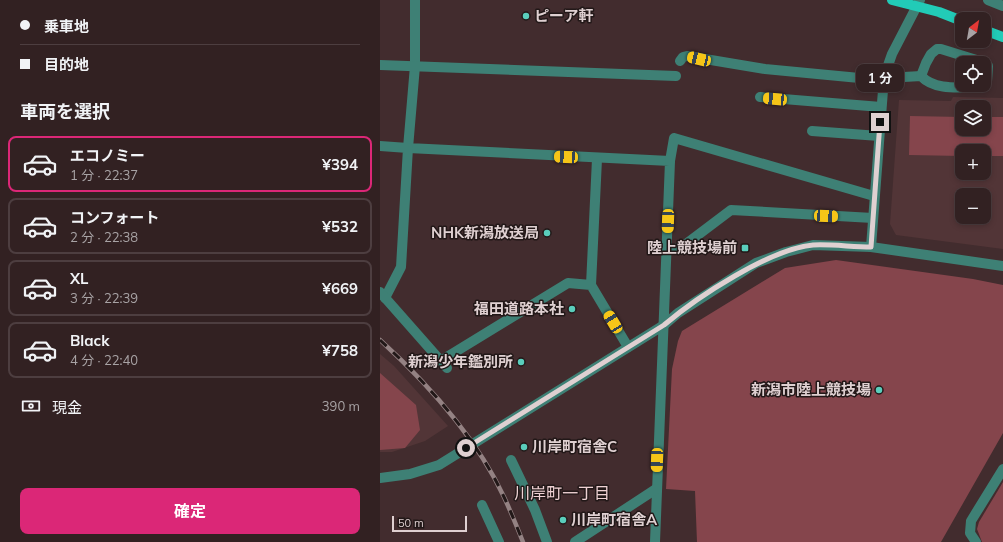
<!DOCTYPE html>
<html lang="ja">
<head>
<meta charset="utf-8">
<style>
  :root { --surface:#322122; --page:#3d2e2f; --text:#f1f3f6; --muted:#a8a3a5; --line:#4d3e40; --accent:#db2777 }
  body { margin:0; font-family:Mulish,"Noto Sans JP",sans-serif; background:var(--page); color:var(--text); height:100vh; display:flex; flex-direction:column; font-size:15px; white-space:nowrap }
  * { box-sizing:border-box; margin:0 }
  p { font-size:13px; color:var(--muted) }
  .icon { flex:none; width:22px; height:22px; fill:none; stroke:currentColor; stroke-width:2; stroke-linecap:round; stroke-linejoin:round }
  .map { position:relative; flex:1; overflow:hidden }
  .sheet { display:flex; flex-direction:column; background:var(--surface); width:380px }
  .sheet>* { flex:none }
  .guide { display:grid; align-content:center; height:88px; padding:0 20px; background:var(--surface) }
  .needle { width:26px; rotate:31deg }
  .buttons { position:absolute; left:575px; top:12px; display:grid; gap:8px }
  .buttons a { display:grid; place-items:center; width:36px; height:36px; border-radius:8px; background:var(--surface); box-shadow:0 2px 6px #0003,0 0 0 1px var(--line); font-size:20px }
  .scale { position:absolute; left:12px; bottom:10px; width:75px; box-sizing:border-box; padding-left:4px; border:2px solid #dfd0d1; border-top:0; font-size:11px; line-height:14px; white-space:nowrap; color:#dfd0d1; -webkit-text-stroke:3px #221818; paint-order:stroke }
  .end { position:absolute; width:18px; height:18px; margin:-9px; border:5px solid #dfd0d1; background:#111; box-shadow:0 0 0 2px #111 }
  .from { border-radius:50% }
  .bubble { position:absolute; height:28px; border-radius:8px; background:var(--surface); box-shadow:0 2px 6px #0003,0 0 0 1px var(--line); font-size:13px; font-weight:700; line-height:28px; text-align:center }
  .car { position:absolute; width:12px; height:24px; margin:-12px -6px; border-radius:5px; box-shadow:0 0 3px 1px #0007; background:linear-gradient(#f5c518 24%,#345 0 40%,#f5c518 0 76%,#345 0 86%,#f5c518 0) }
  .guide b { display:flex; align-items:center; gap:14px; height:38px; font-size:15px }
  .guide b+b { border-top:1px solid var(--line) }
  .guide i { width:10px; height:10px; background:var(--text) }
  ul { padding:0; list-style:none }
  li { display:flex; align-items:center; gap:12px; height:56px; margin:0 8px 6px; padding:0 12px; border:2px solid var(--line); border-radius:8px }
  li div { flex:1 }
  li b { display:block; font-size:15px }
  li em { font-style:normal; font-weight:700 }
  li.active { border-color:var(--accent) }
  li>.icon { width:36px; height:36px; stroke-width:1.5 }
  h2 { padding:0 20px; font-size:18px; line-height:48px }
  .pay { display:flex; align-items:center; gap:10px; height:44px; padding:0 20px; font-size:15px }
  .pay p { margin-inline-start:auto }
  .action { display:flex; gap:8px; margin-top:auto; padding:8px 20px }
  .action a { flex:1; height:46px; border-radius:8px; background:var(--accent); color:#fff; font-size:16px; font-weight:700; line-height:46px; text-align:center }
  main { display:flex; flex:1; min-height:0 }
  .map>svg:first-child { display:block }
  .built { fill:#523537; fill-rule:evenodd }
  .green { fill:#85454c }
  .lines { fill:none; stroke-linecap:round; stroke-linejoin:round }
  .minor { stroke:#3e8075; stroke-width:10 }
  .major { stroke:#22cbb7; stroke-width:10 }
  .rail-casing { stroke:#948283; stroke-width:4.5 }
  .rail { stroke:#221818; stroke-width:3; stroke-dasharray:9; stroke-linecap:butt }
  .route { stroke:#dfd0d1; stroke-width:5 }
  .poi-dot { fill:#5acebc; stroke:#221818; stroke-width:1.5 }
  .labels { text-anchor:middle; stroke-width:3; stroke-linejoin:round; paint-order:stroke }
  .poi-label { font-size:15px; font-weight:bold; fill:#dfd0d1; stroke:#221818; text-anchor:end }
  .neighbourhood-label { font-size:16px; fill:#eed1d3; stroke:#221818 }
</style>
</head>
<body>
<main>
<section class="sheet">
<div class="guide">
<b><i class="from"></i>乗車地</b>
<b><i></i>目的地</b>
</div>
<h2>車両を選択</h2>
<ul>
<li class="active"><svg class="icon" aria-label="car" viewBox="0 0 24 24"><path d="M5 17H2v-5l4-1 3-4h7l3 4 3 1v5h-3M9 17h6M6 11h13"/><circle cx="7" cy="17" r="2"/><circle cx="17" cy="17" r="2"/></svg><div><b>エコノミー</b><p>1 分 · 22:37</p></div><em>¥394</em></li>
<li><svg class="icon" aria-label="car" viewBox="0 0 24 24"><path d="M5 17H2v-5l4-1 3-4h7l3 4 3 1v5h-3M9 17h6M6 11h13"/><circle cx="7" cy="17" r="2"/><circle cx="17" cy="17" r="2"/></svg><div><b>コンフォート</b><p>2 分 · 22:38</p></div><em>¥532</em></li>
<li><svg class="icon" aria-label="car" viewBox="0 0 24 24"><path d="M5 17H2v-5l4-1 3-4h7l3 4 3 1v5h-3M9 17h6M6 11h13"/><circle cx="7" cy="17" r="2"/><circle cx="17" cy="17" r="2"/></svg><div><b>XL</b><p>3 分 · 22:39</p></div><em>¥669</em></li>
<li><svg class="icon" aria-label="car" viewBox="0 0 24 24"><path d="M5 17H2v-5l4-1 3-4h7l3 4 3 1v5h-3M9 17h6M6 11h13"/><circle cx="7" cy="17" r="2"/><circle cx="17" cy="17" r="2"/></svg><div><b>Black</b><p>4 分 · 22:40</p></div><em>¥758</em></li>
</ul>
<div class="pay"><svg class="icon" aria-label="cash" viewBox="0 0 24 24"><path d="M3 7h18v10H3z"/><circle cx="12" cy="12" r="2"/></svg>現金<p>390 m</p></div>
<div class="action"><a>確定</a></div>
</section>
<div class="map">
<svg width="623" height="542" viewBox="0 0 623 542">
  <rect width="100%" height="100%" fill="#422c2e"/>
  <g class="built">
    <path d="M573,97L623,98V249L516,235L510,224L519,100L571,101ZM582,107H604V129H582ZM582,151H604V173H582ZM582,195H604V217H582Z"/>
    <path d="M0,354L14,366L68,426L45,441L12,452H0Z"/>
  </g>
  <g class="green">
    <path d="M530,116L582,117V129H604V117H623V156H604V151H582V156L529,155Z"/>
    <path d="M456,260L593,279L623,285V433L561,542H317L315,491L286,489L292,369L298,341L302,331L405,268Z"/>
    <path d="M0,373L36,405L40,430L25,448L0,450Z"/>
    <path d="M623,482V542H602L597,529L599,522Z"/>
  </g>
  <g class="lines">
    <g class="minor">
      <path d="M35,0V66L28,148L290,161L275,542"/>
      <path d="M608,0L623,6"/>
      <path d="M300,61L303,57L307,56L385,69L490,79L541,76C555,91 580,87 599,87L604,85"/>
      <path d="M0,65L296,76"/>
      <path d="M541,76L546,63L551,54L557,49H561L603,62L608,66L607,82L604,85"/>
      <path d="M380,97L501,107"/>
      <path d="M432,131L499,136"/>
      <path d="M0,146L28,148L21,267L5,298"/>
      <path d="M290,161L294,138L494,196"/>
      <path d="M491,247L504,77L512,54L540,0"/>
      <path d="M287,251L302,247L351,210L493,218"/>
      <path d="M211,285L217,159"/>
      <path d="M0,292L67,368"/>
      <path d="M62,360L188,283L211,285L248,347"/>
      <path d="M131,460L155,510L167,542"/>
      <path d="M0,478L30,474L59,465L284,325L298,313L376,263L406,252L433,245L491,247L623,266"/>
      <path d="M102,505L119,542"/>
      <path d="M195,542L276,489"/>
      <path d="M596,542L590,533L591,521L623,469"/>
    </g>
    <g class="major">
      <path d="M512,0L559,12L582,21"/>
      <path d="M604,30L623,37"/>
    </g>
    <g class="rail-casing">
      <path id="rail" d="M0,340C48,384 96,437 124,497C131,512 137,527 143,542"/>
    </g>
    <use href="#rail" class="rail"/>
  </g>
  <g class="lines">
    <path class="route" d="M86,448L284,325C317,297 390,249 433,245C452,244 472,247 491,247L500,122"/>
  </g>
  <g class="poi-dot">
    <circle cx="146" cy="16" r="4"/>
    <circle cx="167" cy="233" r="4"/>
    <rect x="361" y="244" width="8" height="8" rx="2"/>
    <circle cx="192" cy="309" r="4"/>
    <circle cx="141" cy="362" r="4"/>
    <circle cx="499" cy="390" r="4"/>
    <circle cx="144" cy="447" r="4"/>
    <circle cx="183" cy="520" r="4"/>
  </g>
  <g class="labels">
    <g class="poi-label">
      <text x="154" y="21" text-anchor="start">ピーア軒</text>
      <text x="159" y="238">NHK新潟放送局</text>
      <text x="357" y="253">陸上競技場前</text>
      <text x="184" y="314">福田道路本社</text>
      <text x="133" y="367">新潟少年鑑別所</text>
      <text x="491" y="395">新潟市陸上競技場</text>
      <text x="152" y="452" text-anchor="start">川岸町宿舎C</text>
      <text x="191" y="525" text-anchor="start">川岸町宿舎A</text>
    </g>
    <g class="neighbourhood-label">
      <text x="182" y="499">川岸町一丁目</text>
    </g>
  </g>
</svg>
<div class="buttons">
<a><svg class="needle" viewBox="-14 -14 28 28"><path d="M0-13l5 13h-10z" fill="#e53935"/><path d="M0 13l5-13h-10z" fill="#a8a3a5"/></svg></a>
<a><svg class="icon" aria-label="locate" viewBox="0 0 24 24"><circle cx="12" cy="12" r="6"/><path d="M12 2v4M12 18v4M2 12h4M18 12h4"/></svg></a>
<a><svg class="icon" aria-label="layers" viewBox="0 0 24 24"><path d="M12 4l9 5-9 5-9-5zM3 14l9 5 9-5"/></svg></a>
<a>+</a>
<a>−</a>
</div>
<div class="scale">50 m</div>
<i class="end from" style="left:86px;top:448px"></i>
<i class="end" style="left:500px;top:122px"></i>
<div class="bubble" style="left:476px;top:64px;width:48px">1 分</div>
<i class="car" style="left:319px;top:59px;rotate:283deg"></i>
<i class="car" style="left:395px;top:99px;rotate:275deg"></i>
<i class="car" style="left:186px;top:157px;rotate:273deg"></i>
<i class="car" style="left:446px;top:216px;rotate:93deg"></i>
<i class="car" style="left:288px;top:221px;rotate:182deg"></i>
<i class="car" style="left:233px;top:322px;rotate:329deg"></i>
<i class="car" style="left:277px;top:460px;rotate:182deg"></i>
</div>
</main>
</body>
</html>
